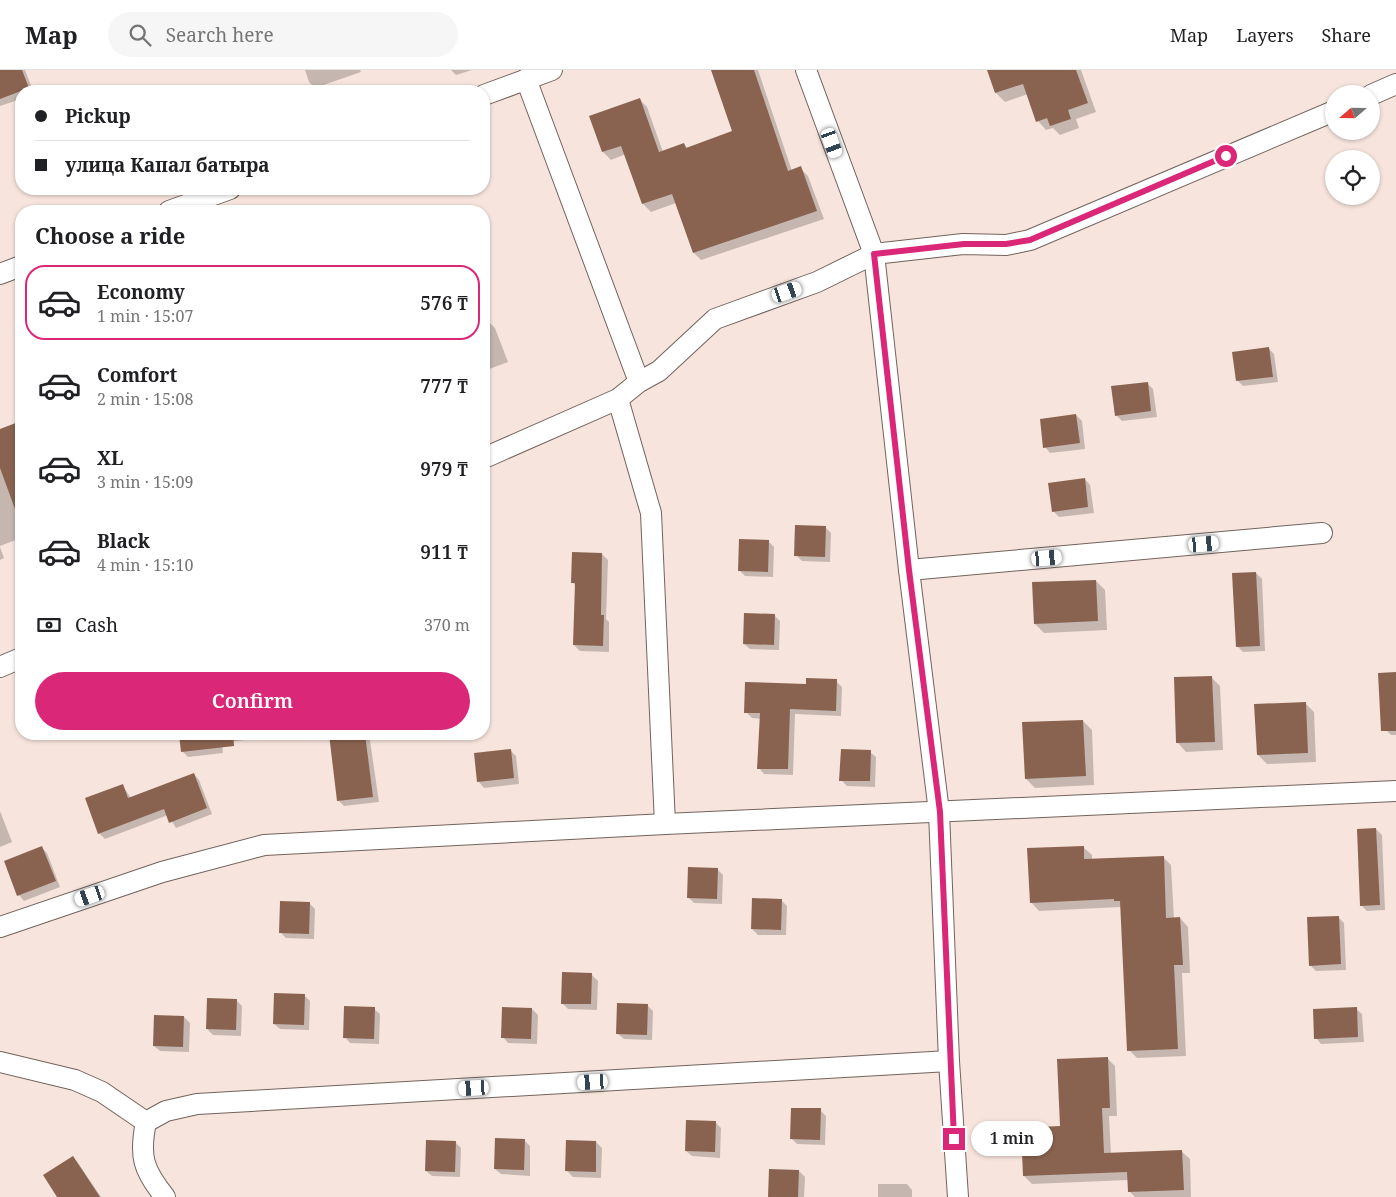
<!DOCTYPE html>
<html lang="en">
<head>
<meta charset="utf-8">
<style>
  :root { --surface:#fff; --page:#f6f6f6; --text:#202124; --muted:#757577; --line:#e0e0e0; --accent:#db2777 }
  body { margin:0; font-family:"Noto Serif",serif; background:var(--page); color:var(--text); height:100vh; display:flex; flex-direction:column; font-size:19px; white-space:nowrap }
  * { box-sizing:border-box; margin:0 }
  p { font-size:16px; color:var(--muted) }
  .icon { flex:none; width:28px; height:28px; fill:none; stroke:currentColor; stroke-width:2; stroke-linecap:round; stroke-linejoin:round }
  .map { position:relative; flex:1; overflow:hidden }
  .side { position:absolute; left:15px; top:135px; width:475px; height:535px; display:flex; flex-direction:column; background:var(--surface); border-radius:20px; box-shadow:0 1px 4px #0004 }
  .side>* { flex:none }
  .banner { position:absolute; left:15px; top:15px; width:475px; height:110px; border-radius:20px; box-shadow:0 1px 4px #0004; display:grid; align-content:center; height:110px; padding:0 20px; background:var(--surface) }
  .needle { width:32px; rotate:250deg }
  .tools { position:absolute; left:1325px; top:15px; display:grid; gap:10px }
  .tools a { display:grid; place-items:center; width:55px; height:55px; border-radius:50%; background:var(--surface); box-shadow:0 1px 4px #0004; font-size:25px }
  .end { position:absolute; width:22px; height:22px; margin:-11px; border:6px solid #db2777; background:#fff; box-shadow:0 0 0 2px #fff }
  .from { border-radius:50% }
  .bubble { position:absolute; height:35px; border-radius:18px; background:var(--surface); box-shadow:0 1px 4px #0004; font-size:16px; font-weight:600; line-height:35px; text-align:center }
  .car { position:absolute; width:15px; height:30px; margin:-15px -8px; border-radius:6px; box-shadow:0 0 4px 1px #0007; background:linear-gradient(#fff 24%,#345 0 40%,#fff 0 76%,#345 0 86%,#fff 0) }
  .banner b { display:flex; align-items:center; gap:18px; height:48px; font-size:19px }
  .banner b+b { border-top:1px solid var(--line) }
  .banner i { width:12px; height:12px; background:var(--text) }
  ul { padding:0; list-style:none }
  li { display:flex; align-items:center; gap:15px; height:75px; margin:0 10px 8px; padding:0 10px; border:2px solid transparent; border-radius:20px }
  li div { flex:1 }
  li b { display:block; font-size:19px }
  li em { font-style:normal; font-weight:600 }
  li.on { border-color:var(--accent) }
  li>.icon { width:45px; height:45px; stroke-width:1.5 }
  h2 { padding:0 20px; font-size:22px; line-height:60px }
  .pay { display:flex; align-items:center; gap:12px; height:55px; padding:0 20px; font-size:19px }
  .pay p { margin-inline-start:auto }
  .action { display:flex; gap:10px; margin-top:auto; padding:10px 20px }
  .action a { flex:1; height:58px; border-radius:30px; background:var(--accent); color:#fff; font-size:20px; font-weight:600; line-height:58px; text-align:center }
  header { display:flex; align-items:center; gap:30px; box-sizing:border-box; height:70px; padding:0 25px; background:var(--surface); border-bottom:1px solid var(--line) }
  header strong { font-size:24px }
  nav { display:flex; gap:28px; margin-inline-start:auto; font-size:18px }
  .search { width:350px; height:45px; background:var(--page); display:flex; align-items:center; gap:12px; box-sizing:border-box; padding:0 18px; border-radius:28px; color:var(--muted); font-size:19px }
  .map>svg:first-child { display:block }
  .shadow { fill:#0003 }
  .building { fill:#8a6350 }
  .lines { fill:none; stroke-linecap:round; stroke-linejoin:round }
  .street-casing { stroke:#72635c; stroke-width:22 }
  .street { stroke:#fff; stroke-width:20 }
  .route { stroke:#db2777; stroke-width:6 }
</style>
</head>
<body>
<header>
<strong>Map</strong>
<div class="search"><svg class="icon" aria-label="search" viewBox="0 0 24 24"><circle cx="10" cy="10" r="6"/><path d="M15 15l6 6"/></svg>Search here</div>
<nav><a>Map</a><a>Layers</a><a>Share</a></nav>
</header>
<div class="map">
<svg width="1396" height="1127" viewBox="0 0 1396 1127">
  <rect width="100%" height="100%" fill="#f7e5dd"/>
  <g class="shadow">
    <path d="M0,0H25L33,21H21V29L0,36Z"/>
    <path d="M305,0H360L361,2L315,18L309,12Z"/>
    <path d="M451,0H472L456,5Z"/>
    <path d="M717,0H758L792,101L800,98L808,106L824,149L701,190L694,183L676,133L651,142L643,134L626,84L611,90L603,82L591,47L639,29L647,37L663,82L684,74L687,78L734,62Z"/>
    <path d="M988,0H1081L1096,42L1076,49L1079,58L1060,65L1053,58L1046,60L1038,51L1028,24L1005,32L996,23Z"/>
    <path d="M489,252L495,258L508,292L484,301V254Z"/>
    <path d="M1268,278L1274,284L1278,312L1243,316L1237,310Z"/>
    <path d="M1147,313L1153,319L1157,347L1122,351L1116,345Z"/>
    <path d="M1076,345L1082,351L1085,379L1050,383L1045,377Z"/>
    <path d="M19,353L21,356V468L0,476V360Z"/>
    <path d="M1085,409L1090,415L1094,443L1059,447L1053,441Z"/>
    <path d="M825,457L831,463L830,492L802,491L796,485Z"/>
    <path d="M768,471L774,477L773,507L745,506L739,500Z"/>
    <path d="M0,477L4,488L0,490Z"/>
    <path d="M602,484L608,490L606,549L609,552V582L580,581L574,575L576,516L572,512Z"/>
    <path d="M1256,503L1262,509L1265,581L1243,582L1237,576Z"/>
    <path d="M1096,511L1105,520L1107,560L1044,563L1035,554Z"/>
    <path d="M774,545L780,551L779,580L750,579L744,574Z"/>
    <path d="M1396,604V665H1391L1382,656Z"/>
    <path d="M1211,607L1220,616L1223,680L1186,682L1178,673Z"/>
    <path d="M836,611L842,617L841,646L795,644L793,705L764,704L759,698L761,649L752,648L746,642L807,615Z"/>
    <path d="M1305,633L1314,642L1316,692L1267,694L1258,685Z"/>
    <path d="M1083,651L1092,660L1094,715L1035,718L1026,709Z"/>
    <path d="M180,664H267V667L222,673L223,683L188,687L183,682Z"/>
    <path d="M329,664H369L379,732L344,736L338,730Z"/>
    <path d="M510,680L516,686L519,714L484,718L479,712L475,684Z"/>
    <path d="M870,682L876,687L875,717L847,716L841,710Z"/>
    <path d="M194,704L199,710L212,744L176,758L168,745L105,769L99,763L122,715L131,728Z"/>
    <path d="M0,741L12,772L0,777Z"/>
    <path d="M1376,759L1382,765L1385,840L1367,841L1361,835Z"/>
    <path d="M41,777L47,783L60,817L24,831L19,825Z"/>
    <path d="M1083,777L1092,785V790L1163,787L1171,795L1174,849L1180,848L1188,857L1190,903H1182L1186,986L1137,988L1129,980L1121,837L1039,841L1031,832Z"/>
    <path d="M717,799L723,805L722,834L694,833L688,827Z"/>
    <path d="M781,830L787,836L786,865H758L752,859Z"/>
    <path d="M309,833L315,839L314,869L286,868L280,862Z"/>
    <path d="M1338,847L1344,853L1346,900L1316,901L1310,895Z"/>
    <path d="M592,905L598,911L597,940L568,939L562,933Z"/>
    <path d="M304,925L310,931L309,960L280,959L274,954Z"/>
    <path d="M236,930L242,936L241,966L213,965L207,959Z"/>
    <path d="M647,935L653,941L652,970L624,969L618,964Z"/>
    <path d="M374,939L380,944L379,974L350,973L345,967Z"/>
    <path d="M532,939L538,945L537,974L508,973L503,967Z"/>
    <path d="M1356,939L1362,944L1364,972L1321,974L1316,968Z"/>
    <path d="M184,947L190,953L189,982L160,981L154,976Z"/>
    <path d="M1107,988L1115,996L1117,1046H1109L1111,1084L1181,1081L1190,1089L1191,1127H1135L1130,1122L1129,1110L1032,1114L1024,1106L1061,1057Z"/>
    <path d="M820,1040L826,1046L825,1075L797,1074L791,1068Z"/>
    <path d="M715,1052L721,1058L720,1088L692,1086L686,1081Z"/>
    <path d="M524,1070L530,1076V1106L501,1104L495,1099Z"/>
    <path d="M455,1072L461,1078L460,1107L432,1106L426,1101Z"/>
    <path d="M596,1072L602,1078L601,1108L573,1107L567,1101Z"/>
    <path d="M73,1087L78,1093L101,1127H59Z"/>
    <path d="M799,1101L805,1107L804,1127H769Z"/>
    <path d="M878,1114H907L912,1120V1127H878Z"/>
  </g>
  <g class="building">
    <path d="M0,0H22L29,18L0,29Z"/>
    <path d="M711,0H754L788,101L801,96L817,141L693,183L672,124L642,134L621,76L602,82L589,46L640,28L659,82L684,73L686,78L732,61Z"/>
    <path d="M987,0H1076L1088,33L1068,40L1071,49L1050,56L1047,48L1036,52L1023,14L995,23Z"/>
    <path d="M1269,277L1273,307L1236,311L1232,282Z"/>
    <path d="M1148,312L1151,341L1115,346L1111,316Z"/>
    <path d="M1076,344L1080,373L1043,378L1040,349Z"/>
    <path d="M21,351V449L19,450L0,398V359Z"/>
    <path d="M1085,408L1088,437L1052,442L1048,413Z"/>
    <path d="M795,455L826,456L825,487L794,486Z"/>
    <path d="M739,469L769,470L768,502L738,501Z"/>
    <path d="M572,482L602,483L601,545H604L603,576L573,575L575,513H571Z"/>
    <path d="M1256,502L1260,576L1236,577L1232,503Z"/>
    <path d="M1096,510L1098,551L1034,554L1032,512Z"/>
    <path d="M744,543L775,544L774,575L743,574Z"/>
    <path d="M1396,602V661H1381L1378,603Z"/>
    <path d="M1212,606L1215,672L1176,673L1174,607Z"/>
    <path d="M806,608L837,609L836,641L790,639L788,699H757L760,643H744L745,612L806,614Z"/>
    <path d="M1306,632L1308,683L1257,685L1254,634Z"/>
    <path d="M1083,650L1086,706L1025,709L1022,652Z"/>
    <path d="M179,664H233L234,676L181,682Z"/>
    <path d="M329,664H365L373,727L337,731Z"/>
    <path d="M511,679L514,708L477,712L474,683Z"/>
    <path d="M841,679L871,680L870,711H839Z"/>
    <path d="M194,703L207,738L169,753L164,739L98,764L85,728L123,714L128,728Z"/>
    <path d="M1376,758L1380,835L1360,836L1357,759Z"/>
    <path d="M42,776L56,811L17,826L4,791Z"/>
    <path d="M1084,776V789L1164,786L1166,848L1180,847L1183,895H1174L1178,979L1127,981L1120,831H1114V829L1030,833L1027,778Z"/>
    <path d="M688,797L718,798L717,829L687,828Z"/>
    <path d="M752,828L782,829L781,860L751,859Z"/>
    <path d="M280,831L310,832L309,864L279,863Z"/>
    <path d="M1339,846L1341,894L1309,896L1307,847Z"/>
    <path d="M562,902L592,903L591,934H561Z"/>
    <path d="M274,923L305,924L304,955L273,954Z"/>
    <path d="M207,928L237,929L236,960L206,959Z"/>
    <path d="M617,933L648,934L647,965L616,964Z"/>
    <path d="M344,936L375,937L374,969L343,968Z"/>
    <path d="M502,937L532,938L531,969L501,968Z"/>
    <path d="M1357,937L1358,967L1314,969L1313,939Z"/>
    <path d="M154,945L184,946L183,977L153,976Z"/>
    <path d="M1108,987L1110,1038H1102L1104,1083L1182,1080L1184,1120L1128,1122L1127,1102L1023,1106L1021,1058L1060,1056L1057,989Z"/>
    <path d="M791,1038H821L820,1070L790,1069Z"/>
    <path d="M686,1050L716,1051L715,1082L685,1081Z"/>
    <path d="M495,1068L525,1069L524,1100L494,1099Z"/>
    <path d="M426,1070L456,1071L455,1102L425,1101Z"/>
    <path d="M566,1070L596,1071V1102L565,1101Z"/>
    <path d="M73,1086L100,1127H57L43,1105Z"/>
    <path d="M769,1099L799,1100L798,1127H768Z"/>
  </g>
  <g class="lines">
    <g class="street-casing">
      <g id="street">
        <path d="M806,0L874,184L909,500L939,742L949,991L958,1127"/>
        <path d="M526,9L639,312"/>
        <path d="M484,25L552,0"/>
        <path d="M1371,25L1396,14"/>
        <path d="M169,141L230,119"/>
        <path d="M0,204L21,196"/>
        <path d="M618,329L651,443L665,754"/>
        <path d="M484,388L618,329L639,312L659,301L715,249L817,212L874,184L963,174L1006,175L1030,170L1334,41"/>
        <path d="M909,500L1322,463"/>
        <path d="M0,597L21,588"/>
        <path d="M0,857L162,802L264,775L665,754L1396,721"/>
        <path d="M0,992L75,1010L102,1022L146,1052"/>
        <path d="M165,1127C143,1100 139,1086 146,1052L166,1041L197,1034L949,991"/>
      </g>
    </g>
    <use href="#street" class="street"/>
  </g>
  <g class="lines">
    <path class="route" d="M954,1069L940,742L909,500L874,184L964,174H1006L1030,170L1226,86"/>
  </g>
</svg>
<div class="tools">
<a><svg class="needle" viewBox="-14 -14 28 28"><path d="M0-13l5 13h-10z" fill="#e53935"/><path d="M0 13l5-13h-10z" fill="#757577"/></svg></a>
<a><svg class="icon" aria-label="locate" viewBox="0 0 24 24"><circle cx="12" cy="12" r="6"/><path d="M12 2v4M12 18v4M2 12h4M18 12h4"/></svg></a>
</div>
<i class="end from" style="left:1226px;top:86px"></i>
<i class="end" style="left:954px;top:1069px"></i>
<div class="bubble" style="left:971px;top:1051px;width:82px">1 min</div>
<i class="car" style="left:832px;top:73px;rotate:160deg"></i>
<i class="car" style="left:787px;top:222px;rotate:71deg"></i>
<i class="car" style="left:1204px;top:474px;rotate:85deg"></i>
<i class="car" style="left:1047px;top:488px;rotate:85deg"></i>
<i class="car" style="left:90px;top:826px;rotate:251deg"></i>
<i class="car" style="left:593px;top:1012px;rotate:267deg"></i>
<i class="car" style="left:474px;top:1018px;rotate:267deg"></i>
<div class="banner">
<b><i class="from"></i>Pickup</b>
<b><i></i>улица Капал батыра</b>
</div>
<section class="side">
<h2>Choose a ride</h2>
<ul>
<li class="on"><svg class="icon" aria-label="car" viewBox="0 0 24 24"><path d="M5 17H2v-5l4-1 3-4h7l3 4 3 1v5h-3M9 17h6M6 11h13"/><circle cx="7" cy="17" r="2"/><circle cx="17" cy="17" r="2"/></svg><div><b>Economy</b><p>1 min · 15:07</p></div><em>576 ₸</em></li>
<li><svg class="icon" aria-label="car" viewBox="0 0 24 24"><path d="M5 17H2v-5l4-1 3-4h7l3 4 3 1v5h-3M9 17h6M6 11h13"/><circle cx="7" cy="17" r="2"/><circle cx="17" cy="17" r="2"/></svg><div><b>Comfort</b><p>2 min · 15:08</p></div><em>777 ₸</em></li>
<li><svg class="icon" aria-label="car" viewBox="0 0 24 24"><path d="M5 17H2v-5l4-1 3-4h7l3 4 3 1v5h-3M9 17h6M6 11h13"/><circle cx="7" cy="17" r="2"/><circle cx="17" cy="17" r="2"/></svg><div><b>XL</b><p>3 min · 15:09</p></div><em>979 ₸</em></li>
<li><svg class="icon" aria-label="car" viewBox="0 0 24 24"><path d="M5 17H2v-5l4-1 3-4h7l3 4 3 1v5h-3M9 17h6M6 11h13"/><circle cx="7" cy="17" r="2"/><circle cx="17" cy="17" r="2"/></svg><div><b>Black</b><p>4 min · 15:10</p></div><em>911 ₸</em></li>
</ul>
<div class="pay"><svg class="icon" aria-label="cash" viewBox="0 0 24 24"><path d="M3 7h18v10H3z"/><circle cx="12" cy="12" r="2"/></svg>Cash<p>370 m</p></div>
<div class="action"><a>Confirm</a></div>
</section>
</div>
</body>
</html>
